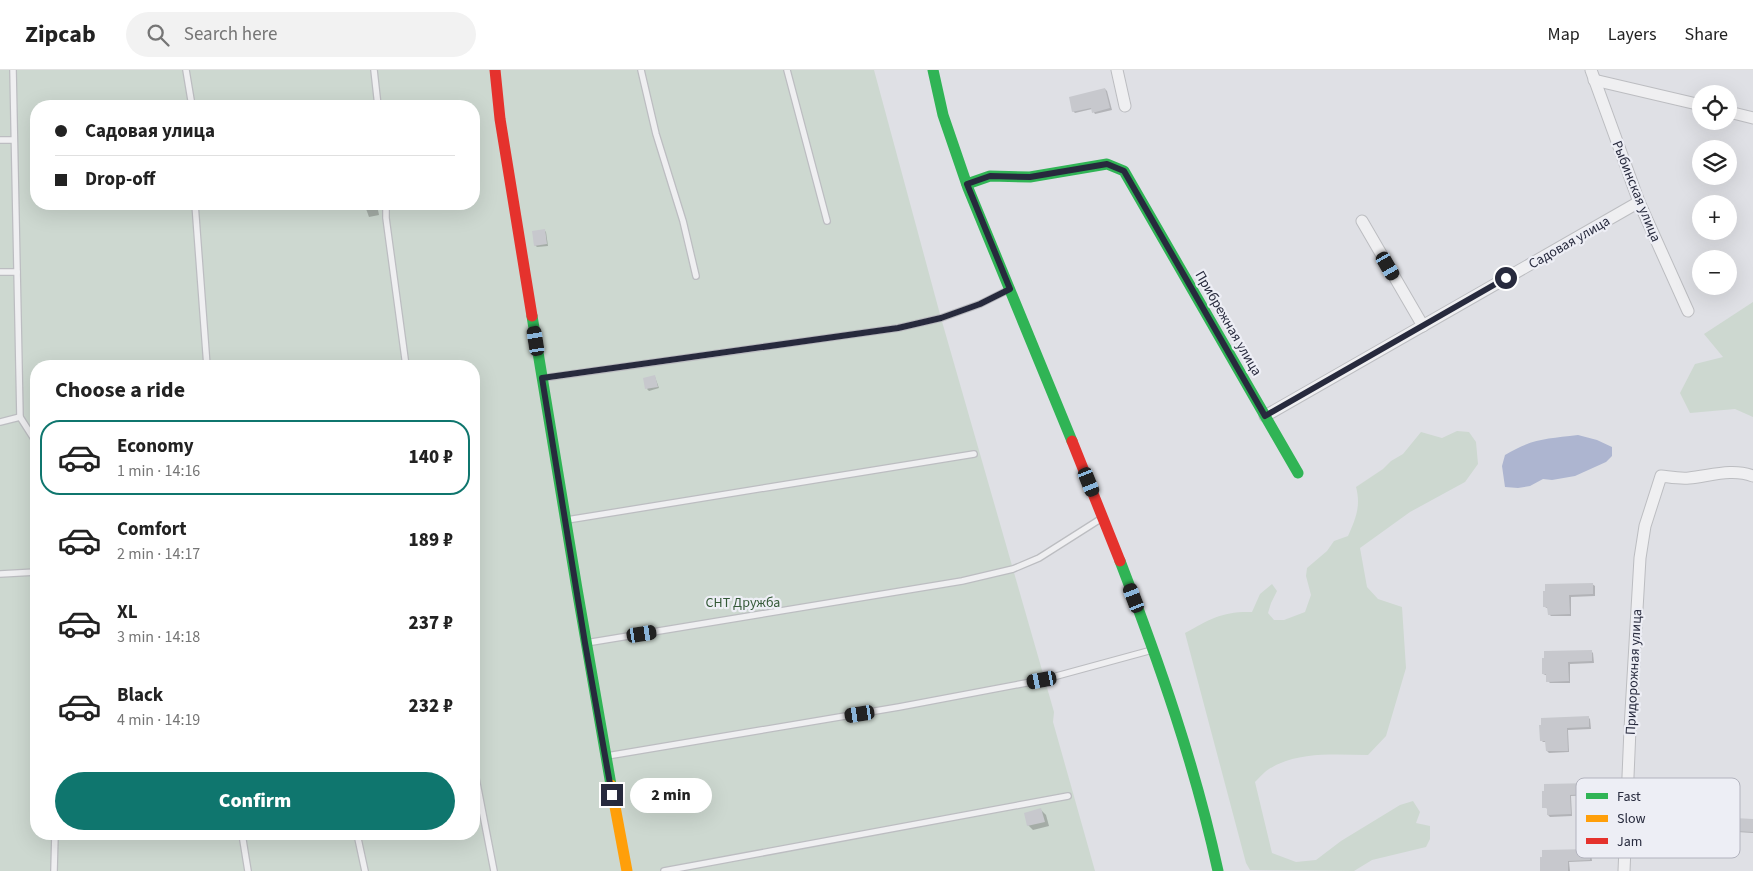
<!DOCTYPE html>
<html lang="en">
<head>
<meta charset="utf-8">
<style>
  :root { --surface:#fff; --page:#f2f2f2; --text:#222; --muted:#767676; --line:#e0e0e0; --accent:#0f766e }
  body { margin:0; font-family:"Source Sans 3",sans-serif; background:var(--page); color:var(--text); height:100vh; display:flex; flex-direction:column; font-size:19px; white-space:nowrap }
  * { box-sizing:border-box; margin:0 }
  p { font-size:16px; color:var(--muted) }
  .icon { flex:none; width:28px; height:28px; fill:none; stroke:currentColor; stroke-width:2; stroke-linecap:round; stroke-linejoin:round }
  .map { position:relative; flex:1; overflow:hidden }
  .drawer { position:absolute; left:30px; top:290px; width:450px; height:480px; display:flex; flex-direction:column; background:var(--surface); border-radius:20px; box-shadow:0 5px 20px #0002 }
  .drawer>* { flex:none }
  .top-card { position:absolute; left:30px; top:30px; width:450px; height:110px; border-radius:20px; box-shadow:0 5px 20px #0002; display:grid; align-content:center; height:110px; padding:0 25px; background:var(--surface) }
  .fabs { position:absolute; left:1692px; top:15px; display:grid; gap:10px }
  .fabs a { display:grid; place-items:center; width:45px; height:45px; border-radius:50%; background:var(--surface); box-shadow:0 5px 20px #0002; font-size:25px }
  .end { position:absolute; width:22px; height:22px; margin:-11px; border:6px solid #272a3d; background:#fff; box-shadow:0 0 0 2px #fff }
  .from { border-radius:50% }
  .bubble { position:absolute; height:35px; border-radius:18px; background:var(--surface); box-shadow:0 5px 20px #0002; font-size:16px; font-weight:800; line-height:35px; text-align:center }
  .car { position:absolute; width:15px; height:30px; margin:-15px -8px; border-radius:6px; box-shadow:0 0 4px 1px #0007; background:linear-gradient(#222 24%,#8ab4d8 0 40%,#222 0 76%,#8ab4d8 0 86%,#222 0) }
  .top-card b { display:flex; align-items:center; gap:18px; height:48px; font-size:19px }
  .top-card b+b { border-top:1px solid var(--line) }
  .top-card i { width:12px; height:12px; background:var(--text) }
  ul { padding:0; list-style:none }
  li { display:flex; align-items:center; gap:15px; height:75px; margin:0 10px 8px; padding:0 15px; border:2px solid transparent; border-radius:20px }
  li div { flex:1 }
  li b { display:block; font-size:19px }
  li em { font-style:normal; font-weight:800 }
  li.current { border-color:var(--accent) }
  li>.icon { width:45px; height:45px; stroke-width:1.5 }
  h2 { padding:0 25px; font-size:22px; line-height:60px }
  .primary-button { display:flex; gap:10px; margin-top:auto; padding:10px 25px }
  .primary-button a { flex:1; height:58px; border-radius:30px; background:var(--accent); color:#fff; font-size:20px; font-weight:800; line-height:58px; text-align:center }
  header { display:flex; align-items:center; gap:30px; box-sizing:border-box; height:70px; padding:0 25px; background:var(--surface); border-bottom:1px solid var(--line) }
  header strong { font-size:24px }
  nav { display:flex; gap:28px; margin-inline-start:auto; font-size:18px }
  .search { width:350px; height:45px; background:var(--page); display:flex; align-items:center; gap:12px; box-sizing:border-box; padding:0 18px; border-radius:28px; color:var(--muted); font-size:19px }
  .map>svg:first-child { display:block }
  .green { fill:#cdd8d0; fill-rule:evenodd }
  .water { fill:#adb5d0 }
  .shadow { fill:#0003 }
  .building { fill:#c7c8cd }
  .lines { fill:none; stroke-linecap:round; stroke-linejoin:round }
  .lane-casing { stroke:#bcbdc1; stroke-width:8 }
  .street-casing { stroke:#bcbdc1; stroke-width:13 }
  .lane { stroke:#efeff1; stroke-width:5.5 }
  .street { stroke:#efeff1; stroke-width:11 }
  .fast { stroke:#30b455; stroke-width:11 }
  .slow { stroke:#ff9f0a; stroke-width:11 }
  .jam { stroke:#e5322d; stroke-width:11 }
  .route { stroke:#272a3d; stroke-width:6 }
  .labels { text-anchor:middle; stroke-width:4.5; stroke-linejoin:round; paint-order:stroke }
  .street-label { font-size:14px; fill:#272a3d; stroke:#edeef5 }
  .park-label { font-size:14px; fill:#345937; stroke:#edeef5 }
  .key { fill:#edeef5; stroke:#b2b3be; stroke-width:1 }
  .key-label { font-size:14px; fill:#272a3d }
</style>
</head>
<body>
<header>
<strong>Zipcab</strong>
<div class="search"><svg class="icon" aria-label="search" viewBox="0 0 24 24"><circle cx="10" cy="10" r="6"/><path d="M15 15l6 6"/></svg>Search here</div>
<nav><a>Map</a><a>Layers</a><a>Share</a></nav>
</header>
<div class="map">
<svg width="1753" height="801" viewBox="0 0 1753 801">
  <rect width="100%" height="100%" fill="#dfe0e5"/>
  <g class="green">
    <path d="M0,0H874L941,248L1054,642L1053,652L1095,801H0ZM36,36H474V134H36ZM36,296H474V764H36Z"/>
    <path d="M1753,232V347L1735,339L1690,343L1680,323L1695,294L1723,287L1704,264Z"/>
    <path d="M1457,361L1469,362L1476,372L1478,394L1465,412L1410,442L1360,478L1367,517L1378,529L1402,537L1406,598L1386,666L1368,685C1335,685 1298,681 1269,699C1264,702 1259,708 1255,712L1272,783L1296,792L1316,790L1341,771L1400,735L1413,731L1420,742L1416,753L1430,756V769L1426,777L1372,790L1354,801L1250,800L1246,793L1185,563C1210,549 1223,541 1252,542L1260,524L1272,514L1277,521L1271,533L1268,543L1274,550H1284L1305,542L1311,525L1306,506L1307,498L1327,481L1334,471L1348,466C1356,448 1361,436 1356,417L1383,399L1391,391L1403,384L1421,362L1442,368Z"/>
  </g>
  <path class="water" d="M1578,365L1597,370L1612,377V386L1606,392L1575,406L1552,410L1543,409L1530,416L1518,418L1505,417L1502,396L1505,385C1533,368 1547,369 1578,365Z"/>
  <g class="shadow">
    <path d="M1105,19L1107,21L1112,40L1095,44L1092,39L1075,43L1073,41Z"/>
    <path d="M373,134L377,135L379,145L369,147L365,136Z"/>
    <path d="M544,160L546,162L548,176L537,177L535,175Z"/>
    <path d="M655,307L659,318L649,321L647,319Z"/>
    <path d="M1592,514L1595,516V526L1571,527V546H1551L1549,544V539L1545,537L1544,522Z"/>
    <path d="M1591,581L1593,583L1594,593L1570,594V613H1550L1548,611V606L1543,604L1546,589Z"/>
    <path d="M1588,647L1590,649L1591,659L1568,660L1569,682L1549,683L1547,681V672H1543L1541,670Z"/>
    <path d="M1591,714L1593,716L1594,725L1571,726L1572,746L1550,747L1548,745V739L1544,737Z"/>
    <path d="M1041,740L1046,745L1049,756L1033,760L1028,755Z"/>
    <path d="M1753,751V763L1737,762L1735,760Z"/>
    <path d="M1589,780L1591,782L1592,791L1569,792L1570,801H1542Z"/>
  </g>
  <g class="building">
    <path d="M1105,18L1110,38L1092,43L1091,38L1072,42L1069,27Z"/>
    <path d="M545,159L547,174L534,176L532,161Z"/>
    <path d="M655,305L658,317L645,319L643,308Z"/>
    <path d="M1593,513V524L1569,525L1570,544L1548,545L1547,537H1543V521H1545V514Z"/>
    <path d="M1592,580V591L1568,592L1569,611L1546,612V604H1542V588H1544V581Z"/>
    <path d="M1589,646V657L1567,658L1568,681H1546L1545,671H1540L1539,655H1541V648Z"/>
    <path d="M1592,713V724L1570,725L1571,744L1547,745V738H1542V721H1544V714Z"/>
    <path d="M1041,738L1045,752L1027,756L1024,743Z"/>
    <path d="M1735,748L1753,749V762L1734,761Z"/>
    <path d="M1590,779V790L1568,791V801H1540V787H1542V780Z"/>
  </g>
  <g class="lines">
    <g class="lane-casing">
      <g id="lane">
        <path d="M13,0L20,347L36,372"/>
        <path d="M186,0L192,36"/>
        <path d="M374,0L378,36"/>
        <path d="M641,0L656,64L683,151L696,206"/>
        <path d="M787,0L827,151"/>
        <path d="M0,70H14"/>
        <path d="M195,134L207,296"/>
        <path d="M386,134V148L406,296"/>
        <path d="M0,202H17"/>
        <path d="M543,308L898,258L941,248L980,234L1008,220"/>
        <path d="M0,352L20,347"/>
        <path d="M567,450L974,384"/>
        <path d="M0,504L36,502"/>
        <path d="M586,573L962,511L1013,499L1039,488L1102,448"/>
        <path d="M607,686L899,637L1042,610L1152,580"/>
        <path d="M474,698L494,801"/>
        <path d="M242,764L248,801"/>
        <path d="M357,764L365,801"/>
        <path d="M54,801L55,764"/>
        <path d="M664,801L1068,726"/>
      </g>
    </g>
    <g class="street-casing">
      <g id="street">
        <path d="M1117,0L1125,36"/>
        <path d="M1591,0L1639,132L1688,241"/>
        <path d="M1594,10L1701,35"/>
        <path d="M1729,42L1753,48"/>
        <path d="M1362,151L1423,256"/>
        <path d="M1265,346L1639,132"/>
        <path d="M1624,801L1630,659L1640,488L1645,456L1661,406C1670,407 1680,409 1689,408C1710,406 1732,398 1753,406"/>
      </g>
    </g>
    <use href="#lane" class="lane"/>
    <use href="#street" class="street"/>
    <g class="fast">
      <path d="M933,0L943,45L968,118L1072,371"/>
      <path d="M967,114L990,106L1030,107L1107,94L1124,101L1298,403"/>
      <path d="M532,246L577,519L611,715"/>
      <path d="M1120,491C1159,592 1195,695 1218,801"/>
    </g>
    <path class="slow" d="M611,715L627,801"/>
    <g class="jam">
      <path d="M495,0L500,49L532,246"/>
      <path d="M1072,371L1120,491"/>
    </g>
  </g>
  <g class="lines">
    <path class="route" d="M612,725L585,573L542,308L898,258L941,248L980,234L1010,219L967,114L990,106L1030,107L1107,94L1124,101L1265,346L1506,208"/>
  </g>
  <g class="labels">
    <g class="street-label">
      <text transform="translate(1637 121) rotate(68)" y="5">Рыбинская улица</text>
      <text transform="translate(1569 172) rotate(-30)" y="5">Садовая улица</text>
      <text transform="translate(1229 253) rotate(60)" y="5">Прибрежная улица</text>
      <text transform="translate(1633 602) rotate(-87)" y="5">Придорожная улица</text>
    </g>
    <g class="park-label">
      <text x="743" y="537">СНТ Дружба</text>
    </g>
  </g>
  <rect x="1576" y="708" width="164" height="80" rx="8" class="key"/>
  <rect x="1586" y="723" width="22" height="6" fill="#30b455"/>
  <rect x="1586" y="745" width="22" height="7" fill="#ff9f0a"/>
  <rect x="1586" y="768" width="22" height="6" fill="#e5322d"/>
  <g class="key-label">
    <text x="1617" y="731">Fast</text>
    <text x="1617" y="753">Slow</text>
    <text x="1617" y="776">Jam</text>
  </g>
</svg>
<div class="fabs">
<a><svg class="icon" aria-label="locate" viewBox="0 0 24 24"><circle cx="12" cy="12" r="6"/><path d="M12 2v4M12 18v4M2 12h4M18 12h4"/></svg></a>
<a><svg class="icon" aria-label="layers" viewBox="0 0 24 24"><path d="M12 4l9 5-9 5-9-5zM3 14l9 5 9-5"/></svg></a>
<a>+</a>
<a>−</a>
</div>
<i class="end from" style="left:1506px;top:208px"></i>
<i class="end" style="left:612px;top:725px"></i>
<div class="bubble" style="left:630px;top:708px;width:82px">2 min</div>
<i class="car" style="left:1388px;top:196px;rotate:150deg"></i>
<i class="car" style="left:536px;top:271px;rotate:351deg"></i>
<i class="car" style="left:1089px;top:412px;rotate:158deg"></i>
<i class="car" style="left:1134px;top:528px;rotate:339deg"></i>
<i class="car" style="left:642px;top:564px;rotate:81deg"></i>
<i class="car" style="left:1042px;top:610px;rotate:259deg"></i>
<i class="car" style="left:860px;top:644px;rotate:261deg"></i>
<div class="top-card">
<b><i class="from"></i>Садовая улица</b>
<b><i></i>Drop-off</b>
</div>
<section class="drawer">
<h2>Choose a ride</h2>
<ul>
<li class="current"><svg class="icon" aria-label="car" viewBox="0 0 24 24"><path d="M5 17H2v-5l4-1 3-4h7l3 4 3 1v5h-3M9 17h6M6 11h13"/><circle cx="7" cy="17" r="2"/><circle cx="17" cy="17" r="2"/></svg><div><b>Economy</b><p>1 min · 14:16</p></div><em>140 ₽</em></li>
<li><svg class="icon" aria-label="car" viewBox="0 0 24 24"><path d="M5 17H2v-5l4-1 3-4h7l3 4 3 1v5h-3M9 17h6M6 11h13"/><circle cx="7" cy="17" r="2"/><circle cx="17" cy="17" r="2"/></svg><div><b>Comfort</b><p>2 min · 14:17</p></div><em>189 ₽</em></li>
<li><svg class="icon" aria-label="car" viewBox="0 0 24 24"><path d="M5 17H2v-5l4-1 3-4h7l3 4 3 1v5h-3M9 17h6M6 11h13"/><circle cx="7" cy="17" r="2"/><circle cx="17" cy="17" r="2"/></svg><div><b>XL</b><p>3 min · 14:18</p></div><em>237 ₽</em></li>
<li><svg class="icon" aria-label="car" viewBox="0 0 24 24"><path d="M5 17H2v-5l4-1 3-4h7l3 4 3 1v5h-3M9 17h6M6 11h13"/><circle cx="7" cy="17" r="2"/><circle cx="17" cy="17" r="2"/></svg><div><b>Black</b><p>4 min · 14:19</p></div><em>232 ₽</em></li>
</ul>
<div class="primary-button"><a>Confirm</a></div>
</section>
</div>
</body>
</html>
